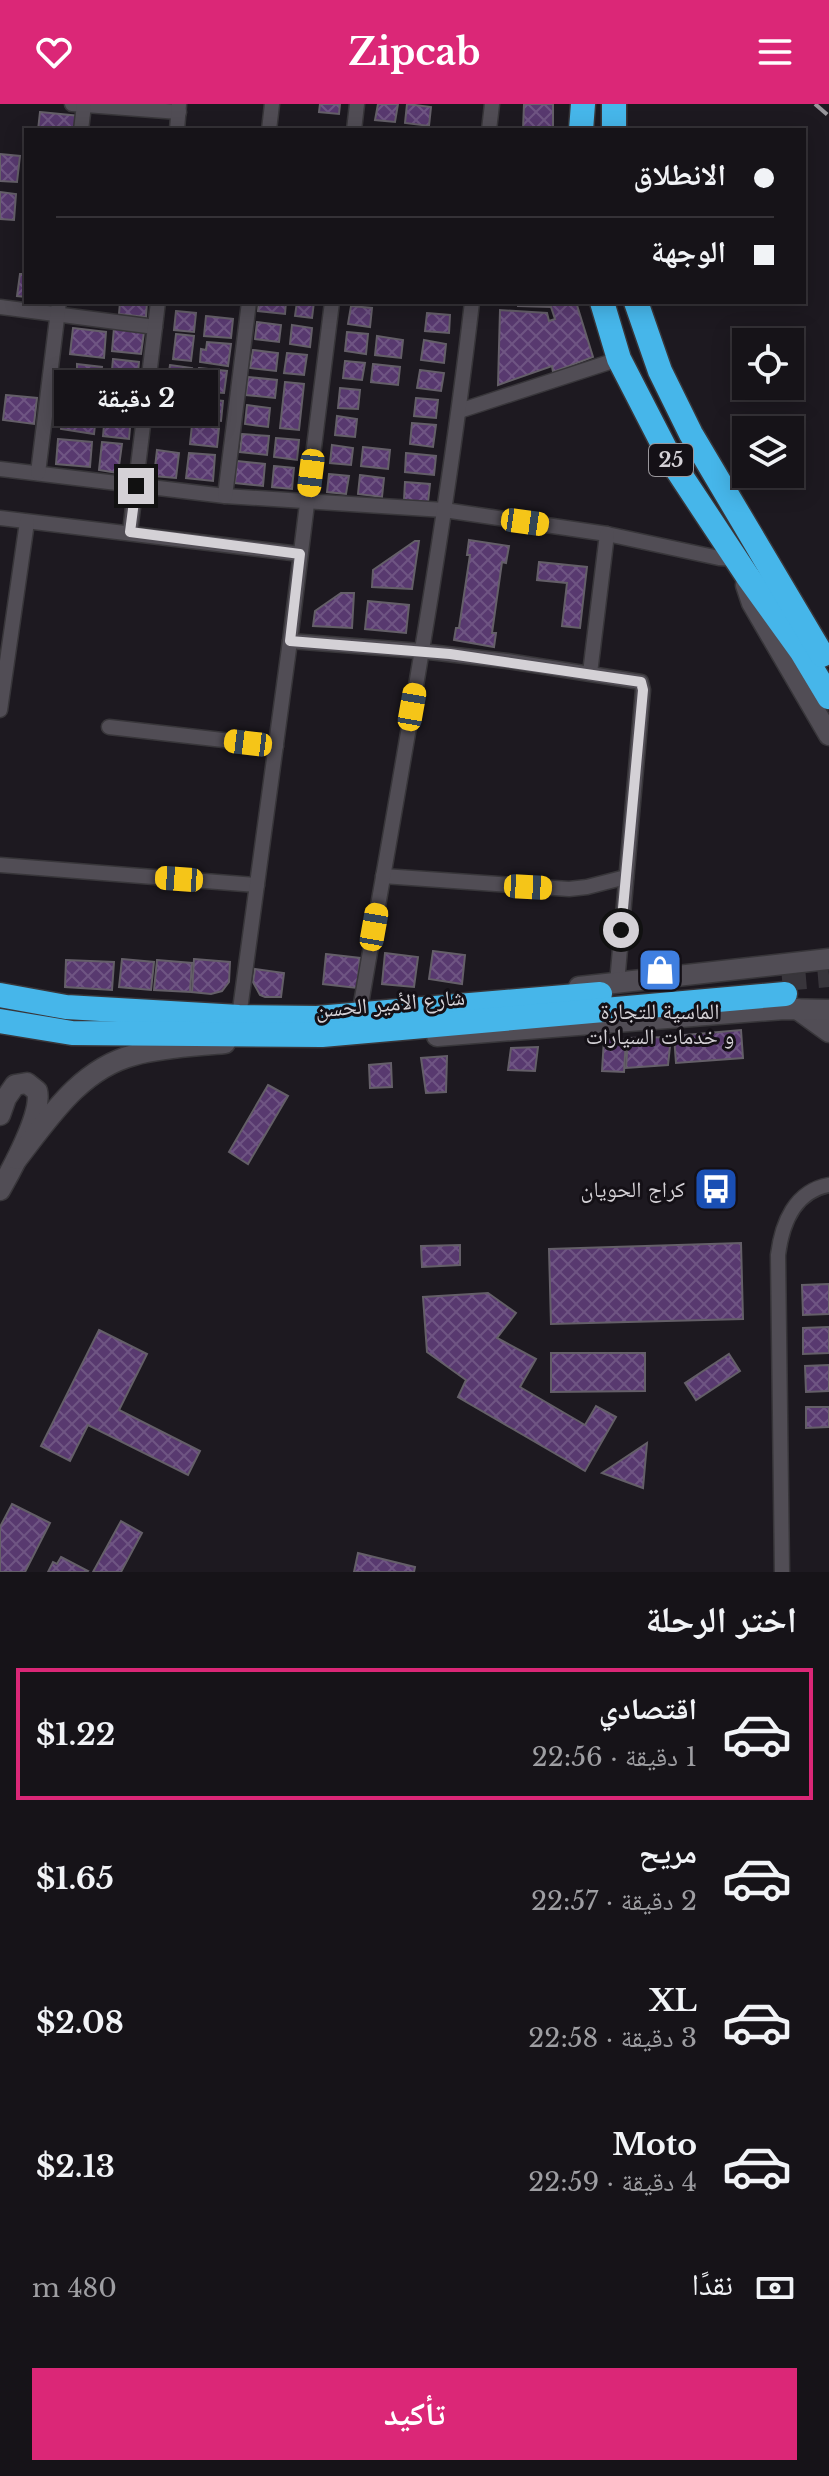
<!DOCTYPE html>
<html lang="ar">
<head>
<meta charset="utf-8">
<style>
  :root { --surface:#161318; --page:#232025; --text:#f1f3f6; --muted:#9e9ea2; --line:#353237; --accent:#db2777 }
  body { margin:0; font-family:"Libre Baskerville","Noto Naskh Arabic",serif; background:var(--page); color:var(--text); direction:rtl; height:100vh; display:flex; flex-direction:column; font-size:30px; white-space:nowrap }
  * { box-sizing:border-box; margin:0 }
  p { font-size:26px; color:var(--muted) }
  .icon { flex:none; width:44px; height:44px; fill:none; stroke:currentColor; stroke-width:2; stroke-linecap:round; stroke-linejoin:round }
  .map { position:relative; height:1468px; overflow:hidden; direction:ltr }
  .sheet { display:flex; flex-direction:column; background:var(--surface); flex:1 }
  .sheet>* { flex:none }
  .guide { position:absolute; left:24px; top:24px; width:782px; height:176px; border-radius:0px; box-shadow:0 4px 20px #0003,0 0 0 2px var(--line); direction:rtl; display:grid; align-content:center; height:176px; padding:0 32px; background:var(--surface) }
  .fabs { position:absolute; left:732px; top:224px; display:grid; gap:16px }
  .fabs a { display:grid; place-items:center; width:72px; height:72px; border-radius:0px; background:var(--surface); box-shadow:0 4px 20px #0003,0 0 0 2px var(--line); font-size:40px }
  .end { position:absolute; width:36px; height:36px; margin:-18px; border:10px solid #d4d1d6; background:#111; box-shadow:0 0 0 4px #111 }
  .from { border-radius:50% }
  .bubble { position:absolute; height:56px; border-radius:0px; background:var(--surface); box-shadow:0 4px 20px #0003,0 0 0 2px var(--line); font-size:26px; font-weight:700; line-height:56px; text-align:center; direction:rtl }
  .car { position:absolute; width:24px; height:48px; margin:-24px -12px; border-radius:10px; box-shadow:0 0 6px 2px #0007; background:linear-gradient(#f5c518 24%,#345 0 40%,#f5c518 0 76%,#345 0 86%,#f5c518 0) }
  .guide b { display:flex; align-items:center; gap:28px; height:76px; font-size:30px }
  .guide b+b { border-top:2px solid var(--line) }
  .guide i { width:20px; height:20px; background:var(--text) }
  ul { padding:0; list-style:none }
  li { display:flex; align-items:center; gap:24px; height:132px; margin:0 16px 12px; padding:0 16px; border:4px solid transparent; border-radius:0px }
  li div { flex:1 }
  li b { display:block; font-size:30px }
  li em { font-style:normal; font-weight:700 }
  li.current { border-color:var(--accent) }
  li>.icon { width:72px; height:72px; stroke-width:1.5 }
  h2 { padding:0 32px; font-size:36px; line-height:96px }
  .pay { display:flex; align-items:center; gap:20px; height:88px; padding:0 32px; font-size:30px }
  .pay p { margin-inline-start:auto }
  .action { display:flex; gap:16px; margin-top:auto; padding:16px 32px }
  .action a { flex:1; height:92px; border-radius:0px; background:var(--accent); color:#fff; font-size:32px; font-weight:700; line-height:92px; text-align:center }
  header { display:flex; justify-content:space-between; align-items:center; height:104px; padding:0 32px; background:var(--accent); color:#fff; font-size:36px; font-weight:700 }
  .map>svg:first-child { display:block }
  .building { fill:url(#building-cross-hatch); stroke:#645f68; stroke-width:2 }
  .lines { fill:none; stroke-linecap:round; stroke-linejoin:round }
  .highway-tunnel { stroke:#38353b; stroke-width:24; stroke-dasharray:24 12; stroke-linecap:butt }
  .street-casing { stroke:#38363a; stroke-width:17 }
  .secondary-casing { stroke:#38363a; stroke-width:23 }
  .highway-casing { stroke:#38363a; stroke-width:27 }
  .street { stroke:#514d55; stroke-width:14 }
  .secondary { stroke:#514d55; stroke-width:20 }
  .highway { stroke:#46b6ea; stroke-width:24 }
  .rail { stroke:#98959a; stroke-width:4; stroke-dasharray:16 8; stroke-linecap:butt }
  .route { stroke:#d4d1d6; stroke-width:10 }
  .labels { text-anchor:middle; stroke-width:6; stroke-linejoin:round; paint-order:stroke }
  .shield { fill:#141016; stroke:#9a979c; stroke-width:2 }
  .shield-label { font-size:20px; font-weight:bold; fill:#d4d1d6 }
  .street-label { font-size:22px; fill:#d4d1d6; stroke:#141016 }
  .poi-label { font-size:22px; fill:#d4d1d6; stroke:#141016 }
</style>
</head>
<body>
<header><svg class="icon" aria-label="menu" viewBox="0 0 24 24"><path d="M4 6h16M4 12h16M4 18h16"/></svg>Zipcab<svg class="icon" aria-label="heart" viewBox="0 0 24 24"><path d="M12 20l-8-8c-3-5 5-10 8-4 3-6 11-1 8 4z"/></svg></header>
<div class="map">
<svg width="829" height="1468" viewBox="0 0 829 1468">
  <defs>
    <pattern id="building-cross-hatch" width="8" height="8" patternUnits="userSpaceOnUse" patternTransform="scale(2)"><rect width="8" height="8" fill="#58396f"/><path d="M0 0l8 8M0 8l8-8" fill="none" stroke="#6f5583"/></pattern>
  </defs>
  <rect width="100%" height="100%" fill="#1d1920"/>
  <g class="building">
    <path d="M320,0H340L339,10L319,8Z"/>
    <path d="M378,0H398L395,18L375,16Z"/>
    <path d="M407,0L431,3L429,22L405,19Z"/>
    <path d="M524,0H553V26H523Z"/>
    <path d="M40,8L80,12L79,26H38Z"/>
    <path d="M0,50L20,52L17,78L0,77Z"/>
    <path d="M0,88L16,90L14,116L0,115Z"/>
    <path d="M20,170H26V193L17,192Z"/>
    <path d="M120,198H147L146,213L119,210Z"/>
    <path d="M259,198H286L285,210L258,207Z"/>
    <path d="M297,198H314L312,214L295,212Z"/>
    <path d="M518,198H576L593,253L553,268L552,262L498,281L500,206L547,209L549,217L555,215L551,203L518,202Z"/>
    <path d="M351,202L372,204L370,223L348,220Z"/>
    <path d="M176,207L196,209L194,228L174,226Z"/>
    <path d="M427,209L450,211L449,229L425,227Z"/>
    <path d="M206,212L233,215L231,234L204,232Z"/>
    <path d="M257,218L281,221L279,238L255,235Z"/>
    <path d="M292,221L312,224L310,243L290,240Z"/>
    <path d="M73,224L106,228L104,254L70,250Z"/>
    <path d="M114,224L144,228L141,250L112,247Z"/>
    <path d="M347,228L368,230L366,250L345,247Z"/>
    <path d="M176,230L194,232L191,257L173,255Z"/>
    <path d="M377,232L403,236L401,254L375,251Z"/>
    <path d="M424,236L446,240L444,259L421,256Z"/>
    <path d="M207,238L231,240L228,262L200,258L201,245L206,246Z"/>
    <path d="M253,246L278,249L276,267L250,264Z"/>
    <path d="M287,249L307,251L304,271L284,269Z"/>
    <path d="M113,255L139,258L137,279L111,276Z"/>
    <path d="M345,257L365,259L362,276L343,274Z"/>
    <path d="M77,260L102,263L99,293L65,289L68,267H77Z"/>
    <path d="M373,260L400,263L398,281L371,278Z"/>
    <path d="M170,261L192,264L189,284L167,281Z"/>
    <path d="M199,264L227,267L224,289L196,287Z"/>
    <path d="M420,266L444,269L441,287L417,284Z"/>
    <path d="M248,273L277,276L275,294L246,291Z"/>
    <path d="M285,278L304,280L299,326L280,324Z"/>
    <path d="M110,282L131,284L129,306L107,304Z"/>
    <path d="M340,284L360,286L358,305L338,304Z"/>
    <path d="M165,289L189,292L186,313L162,310Z"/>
    <path d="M6,291L37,294L34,320L3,316Z"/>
    <path d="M196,294L223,297L221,317L193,314Z"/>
    <path d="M416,294L438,296L436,314L414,312Z"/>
    <path d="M64,299L97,303L94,330L61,325Z"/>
    <path d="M247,301L270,304L268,323L245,320Z"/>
    <path d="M105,310L131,313L129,335L103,332Z"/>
    <path d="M337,312L357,315L355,333L335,331Z"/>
    <path d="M412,319L436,321L433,343L410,340Z"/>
    <path d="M192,321L219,324L217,343L190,340Z"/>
    <path d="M242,330L269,332L267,351L240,348Z"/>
    <path d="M276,334L299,336L297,356L274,353Z"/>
    <path d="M58,335L92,338L90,363L56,360Z"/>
    <path d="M102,338L122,340L118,369L99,366Z"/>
    <path d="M332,341L353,344L351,361L330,359Z"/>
    <path d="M363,343L390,346L388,365L361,362Z"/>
    <path d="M157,346L179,349L176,374L154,372Z"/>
    <path d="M189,349L215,351L213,377L186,374Z"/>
    <path d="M406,349L436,352L434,371L405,368Z"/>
    <path d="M237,357L265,360L263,382L235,379Z"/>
    <path d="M274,362L294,364L292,385L272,383Z"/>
    <path d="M329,370L349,372L346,390L327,388Z"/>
    <path d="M360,371L384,374L382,393L358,390Z"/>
    <path d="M405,378L430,380L428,398L404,396Z"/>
    <path d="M469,436L509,442L506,459L502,458L492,529H496L494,543L454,536L456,524H459L470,451H467Z"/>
    <path d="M415,437H419L412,485L372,483L373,466Z"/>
    <path d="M539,458L587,463L580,524L562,522L567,479L537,476Z"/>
    <path d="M341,489H354L352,524L313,522L315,507Z"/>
    <path d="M368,497L409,501L406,529L365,525Z"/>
    <path d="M433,847L465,851L462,880L429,875Z"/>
    <path d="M385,849L418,853L414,883L382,880Z"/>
    <path d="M326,850L360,854L357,884L323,880Z"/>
    <path d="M122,855L154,858L151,886L119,883Z"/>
    <path d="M194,855L230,858L229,878L222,887L211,890L192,888Z"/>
    <path d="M66,856L114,858L112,886L65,883Z"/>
    <path d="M157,856L192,859L190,888L154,886Z"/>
    <path d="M255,865L284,869L281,893H265L260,891L253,878Z"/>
    <path d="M741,926L743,954L676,959L674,932Z"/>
    <path d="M671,933L668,961L626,964L628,934Z"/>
    <path d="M604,935L626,936L624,968L602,967Z"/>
    <path d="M538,943L535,967L508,966L511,944Z"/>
    <path d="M447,952L446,988L426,989L421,954Z"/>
    <path d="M391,959L392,983L370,984L369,961Z"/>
    <path d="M268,981L288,992L248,1060L229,1048Z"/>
    <path d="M741,1139L743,1215L551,1220L549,1145Z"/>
    <path d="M460,1141V1161L422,1163L421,1142Z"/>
    <path d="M829,1180V1210L803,1211L802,1181Z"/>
    <path d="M488,1189L516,1209L497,1234L536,1255L520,1283L585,1321L596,1302L616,1313L585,1367L458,1293L466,1276L427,1248L423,1193Z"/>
    <path d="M829,1223V1249L803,1250V1224Z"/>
    <path d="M99,1226L147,1250L119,1306L200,1347L188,1371L88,1321L70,1357L41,1342Z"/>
    <path d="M551,1249H645V1287L551,1288Z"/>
    <path d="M729,1250L740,1267L696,1296L685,1279Z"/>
    <path d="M829,1261V1287L806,1288L805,1262Z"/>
    <path d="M806,1303H829V1323L806,1324Z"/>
    <path d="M647,1339L643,1384L602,1369Z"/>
    <path d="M12,1400L50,1419L25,1468H0V1423Z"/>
    <path d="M121,1417L142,1429L121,1468H93Z"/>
    <path d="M358,1449L415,1463L414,1468H354Z"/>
    <path d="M61,1453L88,1467L87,1468H48L53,1458L57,1460Z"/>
  </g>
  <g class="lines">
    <path class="highway-tunnel" d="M782,875L829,871"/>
    <g class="street-casing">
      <g id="street">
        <path d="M72,0L179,8"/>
        <path d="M81,26L84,1"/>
        <path d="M177,26L179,0"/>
        <path d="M269,26L272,0"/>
        <path d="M354,26L357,0"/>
        <path d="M489,26L492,0"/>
        <path d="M0,203L155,223"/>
        <path d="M459,307L619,255"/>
        <path d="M0,365L225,392L444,406L607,430L719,454L736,455"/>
        <path d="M38,369L59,198"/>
        <path d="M225,392L249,198"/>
        <path d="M0,414L300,450"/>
        <path d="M130,428L158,198"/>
        <path d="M290,537L421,547L507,557L641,578L643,586L617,879"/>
        <path d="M590,569L607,430"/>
        <path d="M0,606L27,418"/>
        <path d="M109,623L276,642"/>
        <path d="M0,761L257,781"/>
        <path d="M383,772L569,785L587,783L626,773"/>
        <path d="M361,900C401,667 445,433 472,198"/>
        <path d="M239,913L290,537L332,198"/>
        <path d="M782,1468L778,1151C782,1119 795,1087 829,1081"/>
      </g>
    </g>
    <g class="secondary-casing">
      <g id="secondary">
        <path d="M747,477L746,481L752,499L829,631"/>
        <path d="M579,883L829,855"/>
        <path d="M797,905L829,928"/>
        <path d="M437,932L784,905L829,906"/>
        <path d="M0,1011L6,994L15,981L27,979L37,987C43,1009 12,1065 0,1086"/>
        <path d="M17,1055C49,1014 80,965 134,951C163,943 195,942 225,939"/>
      </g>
    </g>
    <g class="highway-casing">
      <g id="highway">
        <path d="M581,26L583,0"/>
        <path d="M614,26V0"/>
        <path d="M602,198L619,255L672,358L748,473L802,548L829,593"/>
        <path d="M636,198L660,267L691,330L822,551"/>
        <path d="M0,891L66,903L239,913L317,914L600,890"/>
        <path d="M0,917L72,929L322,931L785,890"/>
      </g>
    </g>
    <use href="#street" class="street"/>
    <use href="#secondary" class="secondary"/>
    <use href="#highway" class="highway"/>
    <path class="rail" d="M815,0L829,12"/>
  </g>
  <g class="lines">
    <path class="route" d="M136,382L130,428L300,450L290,537L450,550L641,578L643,586L621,826"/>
  </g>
  <defs>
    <g id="shop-square" transform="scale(2.3)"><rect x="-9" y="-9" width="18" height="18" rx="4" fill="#3f7fe0" stroke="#141016"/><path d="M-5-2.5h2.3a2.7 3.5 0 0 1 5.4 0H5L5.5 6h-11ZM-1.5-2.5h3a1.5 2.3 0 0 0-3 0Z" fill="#fff"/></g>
    <g id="bus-square" transform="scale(2.3)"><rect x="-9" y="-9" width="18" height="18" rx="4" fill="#1a4fb4" stroke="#141016"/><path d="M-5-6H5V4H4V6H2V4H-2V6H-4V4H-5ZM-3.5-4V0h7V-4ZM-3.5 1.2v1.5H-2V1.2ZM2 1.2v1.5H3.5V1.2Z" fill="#fff"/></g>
  </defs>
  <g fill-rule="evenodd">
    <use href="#shop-square" x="660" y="866"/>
    <use href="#bus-square" x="716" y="1085"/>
  </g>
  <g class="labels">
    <rect class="shield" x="649" y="340" width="44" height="32" rx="6"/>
    <g class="shield-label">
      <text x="671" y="363">25</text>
    </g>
    <g class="street-label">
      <text transform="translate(390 899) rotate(-5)" y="8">شارع الأمير الحسن</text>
    </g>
    <g class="poi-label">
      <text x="660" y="915">الماسية للتجارة<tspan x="660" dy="25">و خدمات السيارات</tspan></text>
      <text x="685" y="1093" text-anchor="end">كراج الحويان</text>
    </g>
  </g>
</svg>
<div class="fabs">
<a><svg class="icon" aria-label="locate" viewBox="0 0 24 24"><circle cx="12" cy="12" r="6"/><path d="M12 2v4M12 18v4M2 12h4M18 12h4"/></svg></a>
<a><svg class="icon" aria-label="layers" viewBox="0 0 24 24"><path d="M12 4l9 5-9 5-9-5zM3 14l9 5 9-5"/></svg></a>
</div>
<i class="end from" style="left:621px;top:826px"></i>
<i class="end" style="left:136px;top:382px"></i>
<div class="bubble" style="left:54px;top:266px;width:164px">2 دقيقة</div>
<i class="car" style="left:311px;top:369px;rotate:187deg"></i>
<i class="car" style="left:525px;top:418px;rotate:98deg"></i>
<i class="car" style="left:412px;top:603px;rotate:10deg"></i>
<i class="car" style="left:248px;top:639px;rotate:277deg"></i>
<i class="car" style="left:179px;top:775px;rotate:274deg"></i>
<i class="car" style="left:528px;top:783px;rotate:93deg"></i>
<i class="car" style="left:374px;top:823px;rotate:10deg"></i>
<div class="guide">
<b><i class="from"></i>الانطلاق</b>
<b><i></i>الوجهة</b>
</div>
</div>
<section class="sheet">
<h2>اختر الرحلة</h2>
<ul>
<li class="current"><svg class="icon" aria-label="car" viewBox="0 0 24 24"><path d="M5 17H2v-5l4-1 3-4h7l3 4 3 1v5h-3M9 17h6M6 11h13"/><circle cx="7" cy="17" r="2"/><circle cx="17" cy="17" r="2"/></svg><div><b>اقتصادي</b><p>1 دقيقة · 22:56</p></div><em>$1.22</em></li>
<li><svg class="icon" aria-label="car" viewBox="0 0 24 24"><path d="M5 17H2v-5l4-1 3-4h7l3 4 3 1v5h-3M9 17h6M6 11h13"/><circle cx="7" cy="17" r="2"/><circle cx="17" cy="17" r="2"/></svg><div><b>مريح</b><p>2 دقيقة · 22:57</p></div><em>$1.65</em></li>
<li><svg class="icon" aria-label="car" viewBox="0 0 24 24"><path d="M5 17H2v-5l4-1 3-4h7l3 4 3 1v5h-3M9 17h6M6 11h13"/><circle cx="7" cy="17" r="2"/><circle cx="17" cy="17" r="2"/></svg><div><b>XL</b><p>3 دقيقة · 22:58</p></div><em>$2.08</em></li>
<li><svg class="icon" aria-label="car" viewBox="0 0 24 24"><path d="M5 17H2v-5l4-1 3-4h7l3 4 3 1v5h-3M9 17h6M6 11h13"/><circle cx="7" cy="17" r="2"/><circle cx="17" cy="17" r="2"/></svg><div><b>Moto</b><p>4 دقيقة · 22:59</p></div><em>$2.13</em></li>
</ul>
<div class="pay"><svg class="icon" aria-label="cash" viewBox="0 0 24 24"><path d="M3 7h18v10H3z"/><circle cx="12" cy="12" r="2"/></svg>نقدًا<p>480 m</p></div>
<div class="action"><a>تأكيد</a></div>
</section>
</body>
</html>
